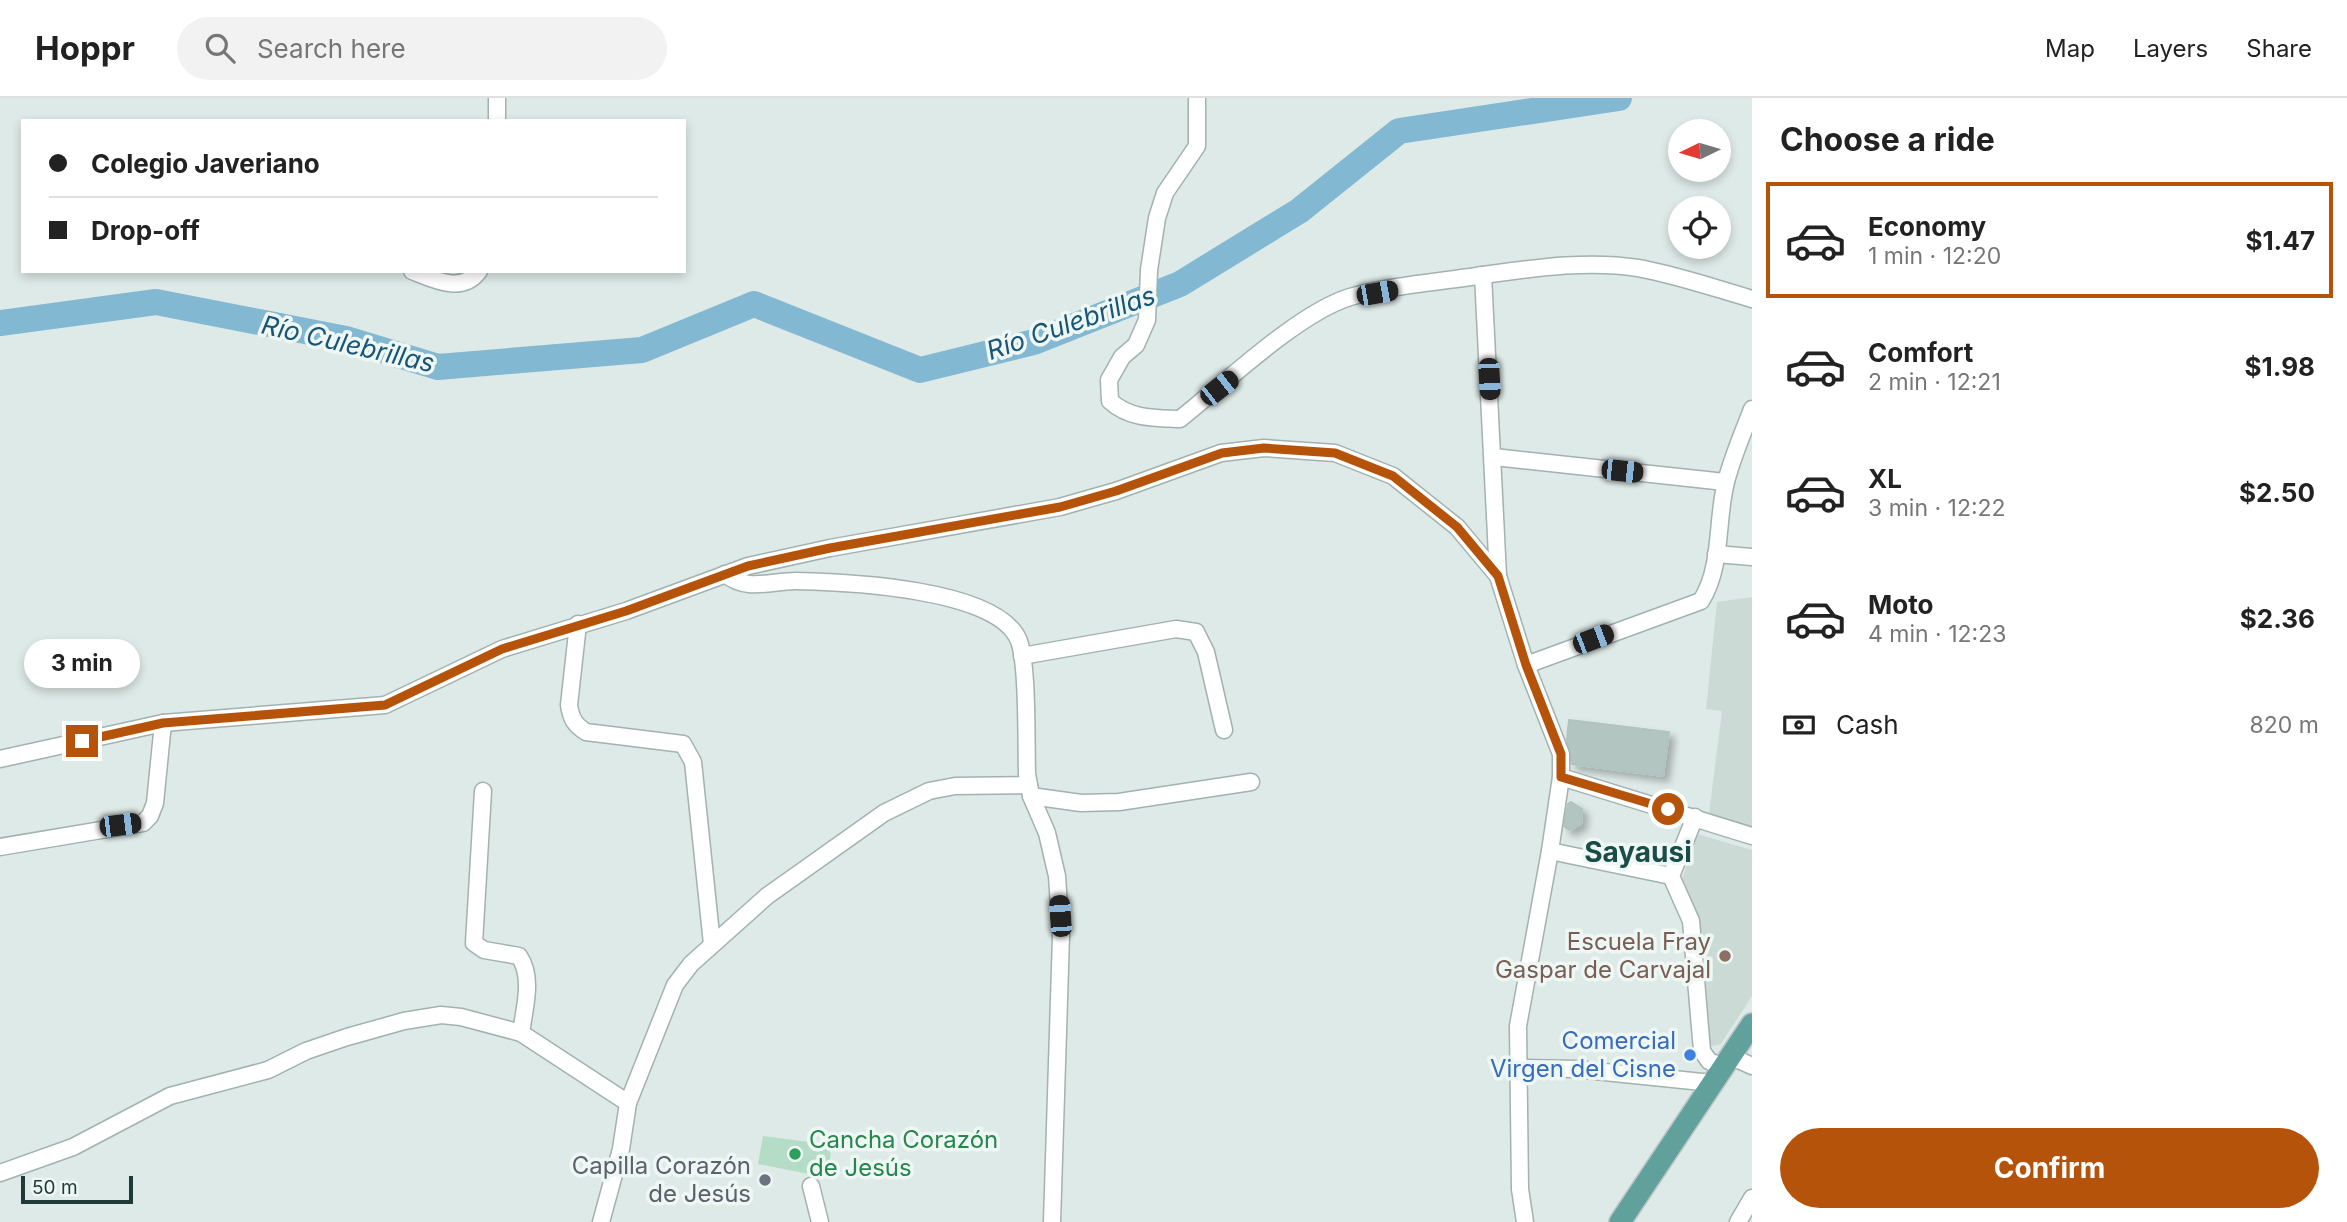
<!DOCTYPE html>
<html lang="en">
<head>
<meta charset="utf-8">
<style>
  :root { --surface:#fff; --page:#f2f2f2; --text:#222; --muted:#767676; --line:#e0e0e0; --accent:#b45309 }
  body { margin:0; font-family:Inter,sans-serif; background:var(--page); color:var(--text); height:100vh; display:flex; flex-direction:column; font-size:26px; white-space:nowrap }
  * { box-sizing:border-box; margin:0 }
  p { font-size:23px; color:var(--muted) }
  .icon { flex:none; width:38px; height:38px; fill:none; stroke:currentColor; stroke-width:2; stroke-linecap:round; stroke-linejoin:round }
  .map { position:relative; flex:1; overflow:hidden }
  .drawer { display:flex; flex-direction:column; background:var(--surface); width:595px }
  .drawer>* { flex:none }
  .top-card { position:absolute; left:21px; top:21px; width:665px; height:154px; border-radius:0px; box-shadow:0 4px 10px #0003; display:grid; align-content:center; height:154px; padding:0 28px; background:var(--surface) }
  .needle { width:46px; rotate:265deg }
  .fabs { position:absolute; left:1668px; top:21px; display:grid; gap:14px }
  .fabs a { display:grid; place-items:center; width:63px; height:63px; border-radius:50%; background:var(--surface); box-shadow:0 4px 10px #0003; font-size:35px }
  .scale { position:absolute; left:21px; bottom:18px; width:112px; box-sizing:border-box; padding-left:7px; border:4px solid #1f3a37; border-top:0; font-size:19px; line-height:24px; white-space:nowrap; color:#1f3a37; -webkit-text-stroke:5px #eef7f4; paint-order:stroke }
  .end { position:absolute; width:32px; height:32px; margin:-16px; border:9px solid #b45309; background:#fff; box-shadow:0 0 0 4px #fff }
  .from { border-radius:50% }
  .bubble { position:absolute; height:49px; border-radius:24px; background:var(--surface); box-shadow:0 4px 10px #0003; font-size:23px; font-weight:700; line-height:49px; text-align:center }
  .car { position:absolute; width:21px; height:42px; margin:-21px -10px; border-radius:9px; box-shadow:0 0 5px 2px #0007; background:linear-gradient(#222 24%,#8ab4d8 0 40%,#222 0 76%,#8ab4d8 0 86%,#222 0) }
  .top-card b { display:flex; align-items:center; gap:24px; height:66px; font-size:26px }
  .top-card b+b { border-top:2px solid var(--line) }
  .top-card i { width:18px; height:18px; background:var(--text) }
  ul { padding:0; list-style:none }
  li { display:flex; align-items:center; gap:21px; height:116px; margin:0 14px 10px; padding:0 14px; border:4px solid transparent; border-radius:0px }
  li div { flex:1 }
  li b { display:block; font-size:26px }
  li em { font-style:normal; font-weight:700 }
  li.selected { border-color:var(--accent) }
  li>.icon { width:63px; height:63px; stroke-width:1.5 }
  h2 { padding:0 28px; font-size:32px; line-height:84px }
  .pay { display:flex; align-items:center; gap:18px; height:77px; padding:0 28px; font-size:26px }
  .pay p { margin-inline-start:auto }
  .button { display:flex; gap:14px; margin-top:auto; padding:14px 28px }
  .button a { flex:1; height:80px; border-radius:42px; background:var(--accent); color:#fff; font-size:28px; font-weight:700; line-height:80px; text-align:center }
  header { display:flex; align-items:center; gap:42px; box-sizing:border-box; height:98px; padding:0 35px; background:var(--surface); border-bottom:2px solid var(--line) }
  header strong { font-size:33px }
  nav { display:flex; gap:38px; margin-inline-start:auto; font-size:24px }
  .search { width:490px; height:63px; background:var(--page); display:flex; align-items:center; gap:18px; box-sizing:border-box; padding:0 24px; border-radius:38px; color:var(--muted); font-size:26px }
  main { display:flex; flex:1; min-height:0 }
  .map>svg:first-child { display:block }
  .built { fill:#ccdad6 }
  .park { fill:#b5dcc6 }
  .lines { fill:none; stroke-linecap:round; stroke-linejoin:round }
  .river { stroke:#83b8d2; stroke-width:26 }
  .building { fill:#b3c5c0; stroke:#b0c4bf; stroke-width:2; filter:url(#shadow) }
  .minor-casing { stroke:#a1b2af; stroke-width:19 }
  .major-casing { stroke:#bcc4c3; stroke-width:24 }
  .minor { stroke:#fff; stroke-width:16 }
  .major { stroke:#60a19c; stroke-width:21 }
  .route { stroke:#b45309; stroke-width:9 }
  .education-dot { fill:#8d6e63; stroke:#eef7f4; stroke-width:2.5 }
  .shop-dot { fill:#3f7fe0; stroke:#eef7f4; stroke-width:2.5 }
  .leisure-dot { fill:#2e9e5b; stroke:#eef7f4; stroke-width:2.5 }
  .worship-dot { fill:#6b7280; stroke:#eef7f4; stroke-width:2.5 }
  .labels { text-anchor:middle; stroke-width:7; stroke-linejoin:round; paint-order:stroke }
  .education-label { font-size:24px; fill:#785e54; stroke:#eef7f4; text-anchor:end }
  .shop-label { font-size:24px; fill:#366cbe; stroke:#eef7f4; text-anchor:end }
  .leisure-label { font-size:24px; fill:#27864d; stroke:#eef7f4; text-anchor:start }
  .worship-label { font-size:24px; fill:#5b616d; stroke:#eef7f4; text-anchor:end }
  .water-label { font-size:26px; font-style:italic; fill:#185677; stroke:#eef7f4 }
  .quarter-label { font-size:28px; font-weight:bold; fill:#1a4c48; stroke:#eef7f4 }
</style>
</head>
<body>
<header>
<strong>Hoppr</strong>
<div class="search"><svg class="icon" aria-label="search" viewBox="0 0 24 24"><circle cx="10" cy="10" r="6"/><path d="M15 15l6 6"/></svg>Search here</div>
<nav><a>Map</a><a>Layers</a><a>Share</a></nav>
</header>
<main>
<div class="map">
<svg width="1752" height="1124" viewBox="0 0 1752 1124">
  <defs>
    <filter id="shadow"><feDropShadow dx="5.5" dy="5.5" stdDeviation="3.5" flood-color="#0004"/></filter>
  </defs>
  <rect width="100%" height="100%" fill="#deeae7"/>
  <g class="built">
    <path d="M1752,499V730L1709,716L1722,613L1706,611L1717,504Z"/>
    <path d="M1697,736L1752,752V898L1721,946L1709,949L1681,784Z"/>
  </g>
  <path class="park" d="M763,1038L831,1047L829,1080L758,1066Z"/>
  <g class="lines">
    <path class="river" d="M0,225L156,204L346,241L438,269L642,252L754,206L920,272L1034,244L1180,186L1299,113L1399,33L1619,0"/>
  </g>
  <g class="building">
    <path d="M1569,622L1669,634L1663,678L1572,666L1567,642Z"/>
    <path d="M1571,704L1582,711L1581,726L1569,732L1564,728L1568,706Z"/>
  </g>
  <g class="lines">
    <g class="minor-casing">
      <g id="minor">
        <path d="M497,0V23"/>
        <path d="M1197,0V48L1165,95L1157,120L1149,172L1147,222L1136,247L1122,259L1109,282L1110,303C1130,321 1154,320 1180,321C1224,286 1298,215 1350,199C1392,187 1440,184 1483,177L1498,478"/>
        <path d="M412,173C435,182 462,196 479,173"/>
        <path d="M1483,177C1535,170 1587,162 1638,170C1677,177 1714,190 1752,201"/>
        <path d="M1494,359L1725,384"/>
        <path d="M1716,456L1752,459"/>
        <path d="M725,476C747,494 770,483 796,483C844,484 999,490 1019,543C1028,568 1026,646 1027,676L1031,698L1047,735L1057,778L1061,838L1052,1124"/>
        <path d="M578,526L569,607C571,621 575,627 586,634L683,646L693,664L712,846"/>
        <path d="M1022,558L1176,531L1196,534L1206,554L1224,632"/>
        <path d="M1526,567L1701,503C1723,468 1716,422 1726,384C1732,360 1743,335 1752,311"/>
        <path d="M0,661L163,625L385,607L502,551L626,513L748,468L830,450L1060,409L1116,393L1221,355L1264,350L1335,355L1393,378L1457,429L1498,478L1526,567L1561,656V679L1550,753L1518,928L1520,1091L1525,1124"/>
        <path d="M1561,679L1752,738"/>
        <path d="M483,693L474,845L484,852L519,858C534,880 524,911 521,935"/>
        <path d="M1031,698L1081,705L1119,704L1251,684"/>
        <path d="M1695,719L1671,778L1691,823L1702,953L1709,963L1723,969"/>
        <path d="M0,749L143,725L150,718L155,705L163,625"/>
        <path d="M1550,753L1671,778"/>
        <path d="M1730,958L1752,968"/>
        <path d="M1519,970L1575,971L1712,985"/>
        <path d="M0,1075L73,1049L170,998L268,972L306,953L347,939L404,923L441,917L461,919L521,935L628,1005"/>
        <path d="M811,1088L820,1124"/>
        <path d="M601,1124L621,1051L628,1005L675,887L691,866L767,798L884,715L929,693L955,688L1029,687"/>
        <path d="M1738,1124L1752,1100"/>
      </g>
    </g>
    <g class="major-casing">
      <path id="major" d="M1620,1124L1752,926"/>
    </g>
    <use href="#minor" class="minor"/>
    <use href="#major" class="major"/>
  </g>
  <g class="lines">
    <path class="route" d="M82,643L163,625L385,607L502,551L626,513L748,468L830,450L1060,409L1116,393L1222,355L1264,350L1335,355L1393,378L1457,429L1498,478L1526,567L1561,656V679L1668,711"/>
  </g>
  <circle class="education-dot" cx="1725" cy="858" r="7"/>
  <circle class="shop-dot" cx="1690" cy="957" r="7"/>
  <circle class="leisure-dot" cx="795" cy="1056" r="7"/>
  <circle class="worship-dot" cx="765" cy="1082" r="7"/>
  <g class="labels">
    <g class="education-label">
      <text x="1711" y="852">Escuela Fray<tspan x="1711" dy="28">Gaspar de Carvajal</tspan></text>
    </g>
    <g class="shop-label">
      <text x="1676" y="951">Comercial<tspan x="1676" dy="28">Virgen del Cisne</tspan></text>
    </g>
    <g class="leisure-label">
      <text x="809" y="1050">Cancha Corazón<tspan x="809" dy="28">de Jesús</tspan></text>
    </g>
    <g class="worship-label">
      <text x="751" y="1076">Capilla Corazón<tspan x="751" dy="28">de Jesús</tspan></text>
    </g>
    <g class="water-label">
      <text transform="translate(1071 225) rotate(-19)" y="9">Río Culebrillas</text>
      <text transform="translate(348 246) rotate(13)" y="9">Río Culebrillas</text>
    </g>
    <g class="quarter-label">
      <text x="1638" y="764">Sayausi</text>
    </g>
  </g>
</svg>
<div class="fabs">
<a><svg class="needle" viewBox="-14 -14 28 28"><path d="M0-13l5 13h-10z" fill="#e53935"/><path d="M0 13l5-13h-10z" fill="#767676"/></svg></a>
<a><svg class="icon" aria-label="locate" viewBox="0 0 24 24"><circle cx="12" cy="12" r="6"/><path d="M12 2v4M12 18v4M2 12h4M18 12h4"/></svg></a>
</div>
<div class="scale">50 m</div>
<i class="end from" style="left:1668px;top:711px"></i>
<i class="end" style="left:82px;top:643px"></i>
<div class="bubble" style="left:24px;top:541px;width:116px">3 min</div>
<i class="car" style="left:1377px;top:195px;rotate:80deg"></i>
<i class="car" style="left:1489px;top:281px;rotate:177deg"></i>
<i class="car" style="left:1219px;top:290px;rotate:52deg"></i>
<i class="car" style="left:1622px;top:373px;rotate:96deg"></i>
<i class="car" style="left:1593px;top:541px;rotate:69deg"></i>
<i class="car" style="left:120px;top:727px;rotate:83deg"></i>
<i class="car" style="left:1060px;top:818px;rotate:356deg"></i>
<div class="top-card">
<b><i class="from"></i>Colegio Javeriano</b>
<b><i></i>Drop-off</b>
</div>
</div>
<section class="drawer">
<h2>Choose a ride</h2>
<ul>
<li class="selected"><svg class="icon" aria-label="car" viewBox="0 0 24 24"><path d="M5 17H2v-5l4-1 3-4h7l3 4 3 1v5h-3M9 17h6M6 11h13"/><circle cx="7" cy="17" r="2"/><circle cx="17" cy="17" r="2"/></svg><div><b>Economy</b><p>1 min · 12:20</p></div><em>$1.47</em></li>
<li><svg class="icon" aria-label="car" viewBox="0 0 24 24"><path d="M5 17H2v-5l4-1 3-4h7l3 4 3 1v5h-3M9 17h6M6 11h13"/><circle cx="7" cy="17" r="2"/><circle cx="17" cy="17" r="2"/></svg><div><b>Comfort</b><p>2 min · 12:21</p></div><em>$1.98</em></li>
<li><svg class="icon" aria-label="car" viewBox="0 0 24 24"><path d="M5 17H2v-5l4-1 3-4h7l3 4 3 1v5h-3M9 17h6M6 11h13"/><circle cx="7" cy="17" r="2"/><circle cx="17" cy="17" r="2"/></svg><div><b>XL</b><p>3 min · 12:22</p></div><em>$2.50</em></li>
<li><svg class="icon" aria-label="car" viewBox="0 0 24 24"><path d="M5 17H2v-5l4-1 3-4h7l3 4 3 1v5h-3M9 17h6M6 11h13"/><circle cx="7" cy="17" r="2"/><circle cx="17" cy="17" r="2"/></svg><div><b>Moto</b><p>4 min · 12:23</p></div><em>$2.36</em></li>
</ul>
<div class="pay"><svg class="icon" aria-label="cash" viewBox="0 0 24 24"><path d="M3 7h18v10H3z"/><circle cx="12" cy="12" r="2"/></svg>Cash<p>820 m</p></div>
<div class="button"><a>Confirm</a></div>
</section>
</main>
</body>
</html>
